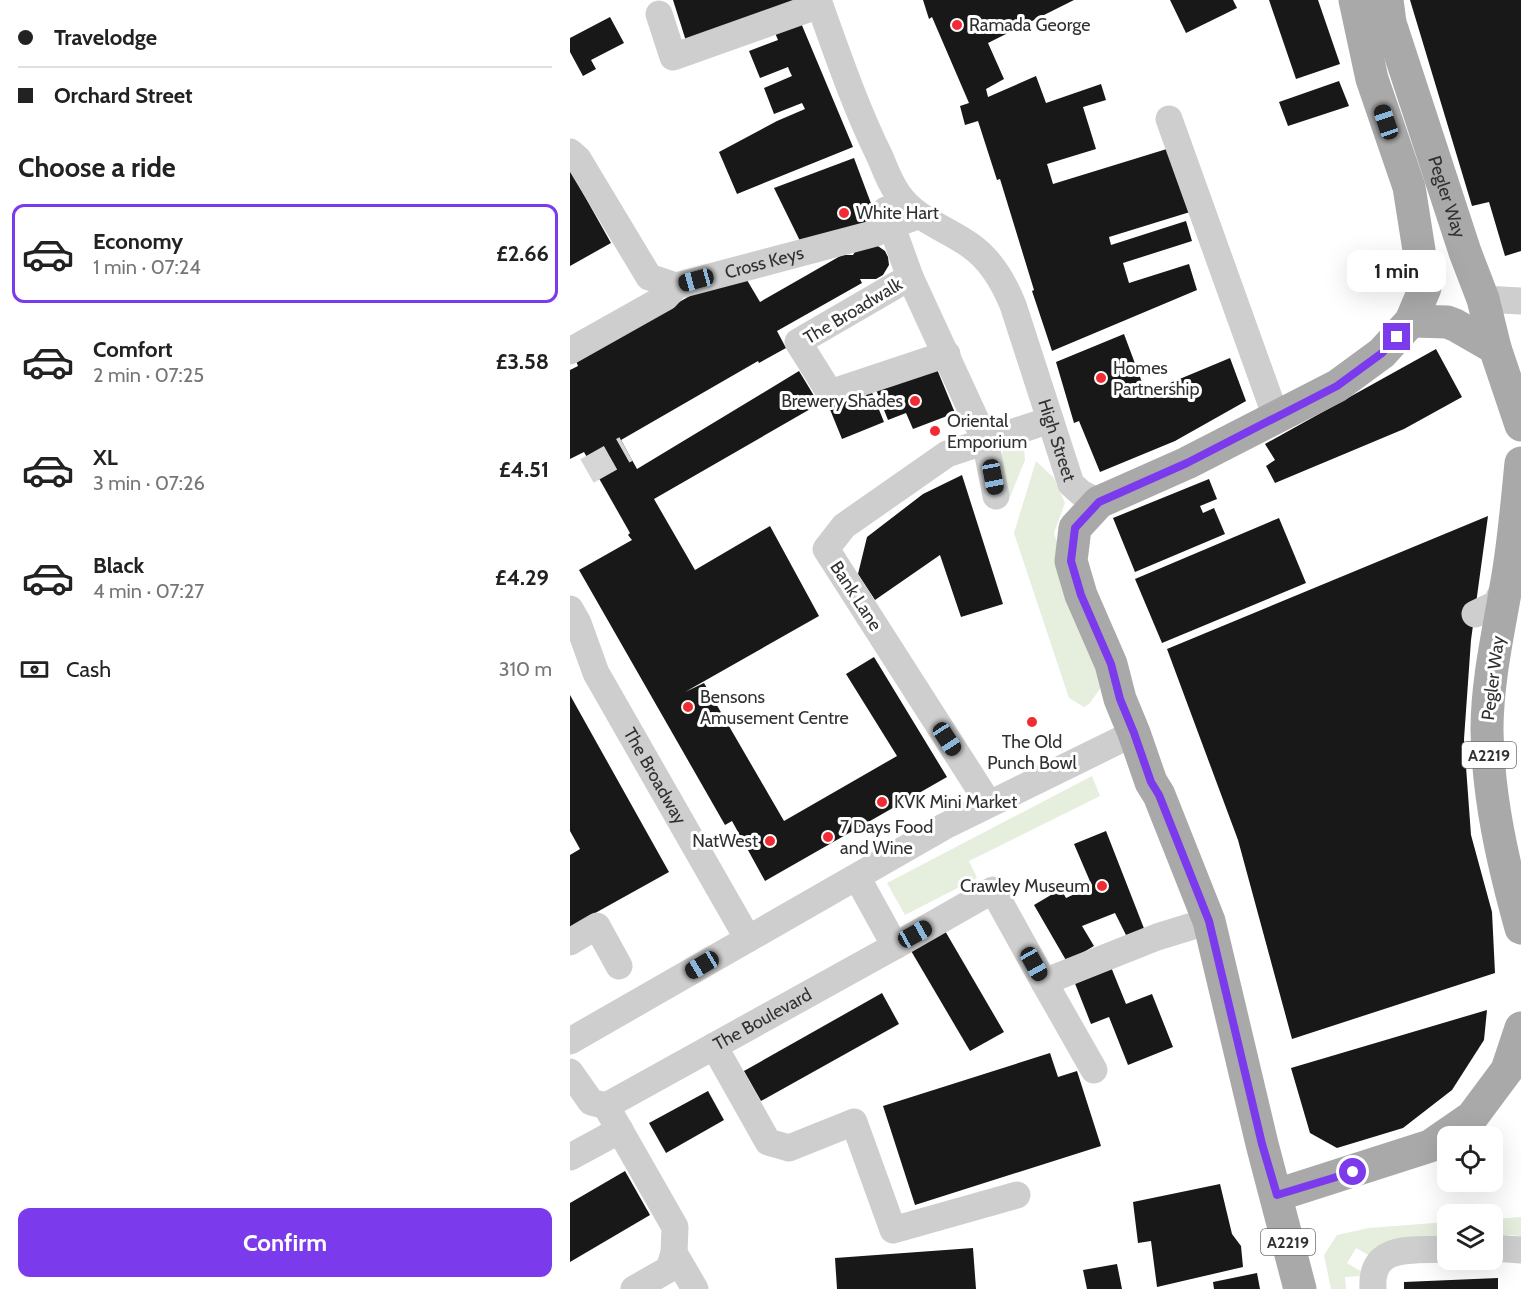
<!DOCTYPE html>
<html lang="en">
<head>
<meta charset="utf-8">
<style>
  :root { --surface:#fff; --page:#f2f2f2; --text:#222; --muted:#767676; --line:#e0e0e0; --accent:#7c3aed }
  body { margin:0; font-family:Cabin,sans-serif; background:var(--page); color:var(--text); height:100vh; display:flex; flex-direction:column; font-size:22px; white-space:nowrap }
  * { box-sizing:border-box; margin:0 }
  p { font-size:20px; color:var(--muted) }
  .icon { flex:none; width:33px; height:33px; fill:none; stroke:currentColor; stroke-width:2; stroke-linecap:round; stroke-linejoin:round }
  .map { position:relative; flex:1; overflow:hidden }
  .side { display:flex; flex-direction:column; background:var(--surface); width:570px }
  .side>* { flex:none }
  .guide { display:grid; align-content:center; height:132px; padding:0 18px; background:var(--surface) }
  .controls { position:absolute; left:867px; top:1126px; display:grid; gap:12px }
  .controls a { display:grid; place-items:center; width:66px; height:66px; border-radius:12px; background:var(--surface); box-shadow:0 6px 24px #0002; font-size:30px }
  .end { position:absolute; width:27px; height:27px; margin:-14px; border:8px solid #7c3aed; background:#fff; box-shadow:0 0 0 3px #fff }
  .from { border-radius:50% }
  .bubble { position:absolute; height:42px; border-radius:12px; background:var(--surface); box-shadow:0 6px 24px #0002; font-size:20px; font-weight:700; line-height:42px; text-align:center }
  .car { position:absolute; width:18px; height:36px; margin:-18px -9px; border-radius:8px; box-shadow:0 0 4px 2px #0007; background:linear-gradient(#222 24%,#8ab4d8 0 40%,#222 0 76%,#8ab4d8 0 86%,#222 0) }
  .guide b { display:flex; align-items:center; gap:21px; height:57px; font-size:22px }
  .guide b+b { border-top:2px solid var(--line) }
  .guide i { width:15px; height:15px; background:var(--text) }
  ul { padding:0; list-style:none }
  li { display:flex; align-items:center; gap:18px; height:99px; margin:0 12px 9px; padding:0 6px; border:3px solid transparent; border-radius:12px }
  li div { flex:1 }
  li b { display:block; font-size:22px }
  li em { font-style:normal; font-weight:700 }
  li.on { border-color:var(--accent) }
  li>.icon { width:54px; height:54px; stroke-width:1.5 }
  h2 { padding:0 18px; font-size:27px; line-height:72px }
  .pay { display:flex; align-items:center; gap:15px; height:66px; padding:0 18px; font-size:22px }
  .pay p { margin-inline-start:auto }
  .cta { display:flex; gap:12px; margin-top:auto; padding:12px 18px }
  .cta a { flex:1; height:69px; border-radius:12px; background:var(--accent); color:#fff; font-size:24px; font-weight:700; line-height:69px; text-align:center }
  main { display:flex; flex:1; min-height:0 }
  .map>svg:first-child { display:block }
  .green { fill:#e6eede }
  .building { fill:#181818 }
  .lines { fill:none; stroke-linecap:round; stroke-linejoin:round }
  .minor-tunnel { stroke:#d6d6d6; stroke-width:27; stroke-dasharray:27 14; stroke-linecap:butt }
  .minor { stroke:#cecece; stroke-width:27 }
  .major { stroke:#a9a9a9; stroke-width:33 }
  .route { stroke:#7c3aed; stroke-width:8 }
  .poi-dot { fill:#f12a33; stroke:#fff; stroke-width:2 }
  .labels { text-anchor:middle; stroke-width:6; stroke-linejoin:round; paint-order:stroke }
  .shield { fill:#fff; stroke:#6f6f6f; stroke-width:1.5 }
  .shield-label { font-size:16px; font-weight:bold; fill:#313131 }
  .poi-label { font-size:18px; fill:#313131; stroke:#fff; text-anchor:start }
  .street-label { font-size:18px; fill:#313131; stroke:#fff }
</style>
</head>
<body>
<main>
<section class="side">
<div class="guide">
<b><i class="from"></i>Travelodge</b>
<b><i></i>Orchard Street</b>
</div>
<h2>Choose a ride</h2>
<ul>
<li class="on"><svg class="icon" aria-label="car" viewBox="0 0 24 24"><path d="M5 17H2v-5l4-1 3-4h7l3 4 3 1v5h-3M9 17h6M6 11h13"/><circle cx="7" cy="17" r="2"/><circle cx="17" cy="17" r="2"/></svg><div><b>Economy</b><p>1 min · 07:24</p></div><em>£2.66</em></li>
<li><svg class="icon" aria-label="car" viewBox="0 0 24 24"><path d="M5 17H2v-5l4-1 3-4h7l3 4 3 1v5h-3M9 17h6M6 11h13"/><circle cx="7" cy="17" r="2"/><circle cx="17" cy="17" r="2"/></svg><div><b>Comfort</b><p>2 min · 07:25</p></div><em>£3.58</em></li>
<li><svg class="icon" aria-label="car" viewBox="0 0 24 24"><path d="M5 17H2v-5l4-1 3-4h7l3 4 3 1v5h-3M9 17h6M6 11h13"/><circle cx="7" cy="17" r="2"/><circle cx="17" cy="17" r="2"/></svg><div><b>XL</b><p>3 min · 07:26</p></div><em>£4.51</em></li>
<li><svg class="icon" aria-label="car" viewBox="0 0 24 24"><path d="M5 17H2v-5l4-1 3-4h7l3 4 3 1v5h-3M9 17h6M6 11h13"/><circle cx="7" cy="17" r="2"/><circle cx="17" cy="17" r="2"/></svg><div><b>Black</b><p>4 min · 07:27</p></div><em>£4.29</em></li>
</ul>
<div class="pay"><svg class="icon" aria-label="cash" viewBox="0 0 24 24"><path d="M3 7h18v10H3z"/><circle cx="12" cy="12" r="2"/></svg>Cash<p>310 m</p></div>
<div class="cta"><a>Confirm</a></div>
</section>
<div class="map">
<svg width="951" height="1289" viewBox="0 0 951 1289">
  <rect width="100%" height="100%" fill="#fff"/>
  <g class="green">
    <path d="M444,444L454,449L455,460L440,497L430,460L434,448Z"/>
    <path d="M466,461L484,478L495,503L484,533L532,686L519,704L514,707L499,698L444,533Z"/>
    <path d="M522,776L530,796L399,861L407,878L335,915L317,883Z"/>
    <path d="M951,1217V1237L944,1235H923V1219Z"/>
    <path d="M877,1222V1238L802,1257L786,1248L777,1263L792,1272L791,1276L775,1277L776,1289H761L754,1255L767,1235L799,1228Z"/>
  </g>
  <g class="building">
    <path d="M103,0H227L116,41Z"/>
    <path d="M353,0H504L418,43L434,79L416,89L418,97L466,76L476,103L531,84L536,100L513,107L526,149L477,164L483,184L600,148L620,212L539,237L541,245L616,221L622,241L553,263L559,283L619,264L627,290L482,351L462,291L464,290L430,179L427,180L408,121L395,125L390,106L399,103L362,17L359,19Z"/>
    <path d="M600,0H663L667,8L616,33Z"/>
    <path d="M699,0H748L770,64L726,79Z"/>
    <path d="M840,0H951V251L935,256L919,202L902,206Z"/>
    <path d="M40,17L54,43L21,60L26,69L13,76L0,52V38Z"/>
    <path d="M231,23L283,147L167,194L149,152L207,121L235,109L232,103L204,114L194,88L222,76L220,72L218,67L190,78L179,51L208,40L205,33Z"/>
    <path d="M769,81L779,106L718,126L709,102Z"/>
    <path d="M284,158L308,222L233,247L204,188Z"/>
    <path d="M0,170L41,243L0,266Z"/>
    <path d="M305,244L315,251L318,257L319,265L313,275L306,279H290L292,283L207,331L216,348L189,363L188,361L51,440L67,469L229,371L249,404L84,499L125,570L200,526L249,616L115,692L134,683L214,821L327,756L276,674L304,657L377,777L195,881L162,821L155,825L9,570L62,540L58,535L60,533L14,452L0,459V370L8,366L6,361L153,277L174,275L190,302L272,255H283L286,250Z"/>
    <path d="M554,334L576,393L660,358L676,401L605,441L530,472L509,421L504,423L486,362Z"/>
    <path d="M866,349L892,397L834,429L705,483L696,466L705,460L695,444Z"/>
    <path d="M364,362L385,413L343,429L336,413L318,420L305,387Z"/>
    <path d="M301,390L314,422L272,439L259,407Z"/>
    <path d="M392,475L433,604L391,617L370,555L305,600L288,574L297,537L353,494Z"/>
    <path d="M639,479L647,499L630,506L633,513L644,508L655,534L565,572L543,518Z"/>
    <path d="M918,516L901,640L894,739L901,835L922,912L925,973L722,1039L668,840L597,649Z"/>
    <path d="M709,518L736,583L592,643L565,579Z"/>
    <path d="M0,695L99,872L0,927V855L10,849L0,831Z"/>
    <path d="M536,831L575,931L557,937L545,913L512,926L524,946L497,962L464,905L491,889L496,898L522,886L504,844Z"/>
    <path d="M371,924L434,1032L400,1051L337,944Z"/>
    <path d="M541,967L556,1004L582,994L603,1047L558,1065L539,1017L521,1024L504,981Z"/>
    <path d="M312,993L329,1024L191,1101L174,1071Z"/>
    <path d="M917,1010L914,1040L882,1090L833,1128L767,1148L740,1133L721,1068Z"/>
    <path d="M480,1053L488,1077L507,1071L531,1146L345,1205L313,1106Z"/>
    <path d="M138,1091L154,1120L96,1153L79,1123Z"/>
    <path d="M55,1171L80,1215L0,1262V1203Z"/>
    <path d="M650,1184L662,1234L671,1246L673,1267L587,1287L581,1241L568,1243L563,1202Z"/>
    <path d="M403,1248L406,1289H267L265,1258Z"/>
    <path d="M547,1264L552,1289H517L513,1270Z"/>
    <path d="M687,1273L690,1289H644L643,1282Z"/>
    <path d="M928,1278V1289H834V1282Z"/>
  </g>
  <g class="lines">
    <path class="minor-tunnel" d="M17,471L56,449"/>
    <g class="minor">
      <path id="s1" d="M248,0C267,53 285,106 310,157C315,169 320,183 328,194C346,220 376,228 401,246C421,260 434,283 443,305L501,484L511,493L529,502"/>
      <path d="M89,14L103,57L249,5"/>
      <path d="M599,119L706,417"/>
      <path id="s2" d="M0,152L8,159L79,277L106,286L306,233L322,225L348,216"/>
      <path d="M316,210L340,277L415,440L426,496"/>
      <path d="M340,277L228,342L260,393L377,354"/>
      <path d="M913,299L951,301"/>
      <path d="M0,351L96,297L106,286"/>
      <path id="s3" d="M0,609L8,623L26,673L178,939"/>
      <path d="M905,614L926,604L937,581"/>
      <path d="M419,804L256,549L274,526L377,454L480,420"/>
      <path d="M0,942L27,926L49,966"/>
      <path d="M325,946L423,890L474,982L587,937L639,921"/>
      <path d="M474,982L524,1070"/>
      <path d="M0,1041L375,826L564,733"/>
      <path d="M144,1046L198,1142L219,1148L284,1122L323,1230L447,1195"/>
      <path id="s4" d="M0,1072L21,1102L36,1106L325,946L287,877"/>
      <path d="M36,1106L105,1227L104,1253L99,1269L64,1289"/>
      <path d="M0,1157L50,1130"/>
      <path d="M922,1248L951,1250"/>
      <path d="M104,1253L125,1289"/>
      <path d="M803,1289C800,1242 845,1251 878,1249"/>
    </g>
    <g class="major">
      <path id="s5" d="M817,0L820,23L895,252L913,299L925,348L951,425"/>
      <path d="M841,321L877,322L885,325L925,348"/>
      <path d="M951,463C947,502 944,542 937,581C929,630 917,680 917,730C918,798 933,863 951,928"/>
      <path d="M707,1195L860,1146L902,1117L937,1070L951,1028"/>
      <path d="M730,1289L692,1144L639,921L589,795L581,782L564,733L550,699L541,664L511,595L501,561L505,528L529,502L617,463L767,386L812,353L841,321L855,288L839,187L802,79L785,0"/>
    </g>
  </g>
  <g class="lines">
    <path class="route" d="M783,1172L707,1195L692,1144L639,921L589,795L581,782L564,733L550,699L541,664L511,595L501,561L505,528L529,502L617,463L767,386L812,353L827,337"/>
  </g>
  <g class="poi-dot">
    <circle cx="387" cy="25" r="6"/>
    <circle cx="274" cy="213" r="6"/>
    <circle cx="531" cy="378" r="6"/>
    <circle cx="345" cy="401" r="6"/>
    <circle cx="365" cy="431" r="6"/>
    <circle cx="118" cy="707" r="6"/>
    <circle cx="462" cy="722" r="6"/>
    <circle cx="312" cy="802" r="6"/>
    <circle cx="258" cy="837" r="6"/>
    <circle cx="200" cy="841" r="6"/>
    <circle cx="532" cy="886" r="6"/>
  </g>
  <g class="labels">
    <g class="shield">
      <rect x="892" y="742" width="54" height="26" rx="4.5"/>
      <rect x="691" y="1229" width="54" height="26" rx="4.5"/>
    </g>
    <g class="shield-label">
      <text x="919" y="761">A2219</text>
      <text x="718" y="1248">A2219</text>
    </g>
    <g class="poi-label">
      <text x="399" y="31">Ramada George</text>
      <text x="286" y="219">White Hart</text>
      <text x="543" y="374">Homes<tspan x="543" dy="21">Partnership</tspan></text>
      <text x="333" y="407" text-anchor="end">Brewery Shades</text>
      <text x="377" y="427">Oriental<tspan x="377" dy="21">Emporium</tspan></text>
      <text x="130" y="703">Bensons<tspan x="130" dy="21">Amusement Centre</tspan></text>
      <text x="462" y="748" text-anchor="middle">The Old<tspan x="462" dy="21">Punch Bowl</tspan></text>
      <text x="324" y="808">KVK Mini Market</text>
      <text x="270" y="833">7 Days Food<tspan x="270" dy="21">and Wine</tspan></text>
      <text x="188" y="847" text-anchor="end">NatWest</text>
      <text x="520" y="892" text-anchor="end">Crawley Museum</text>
    </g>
    <g class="street-label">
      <text dy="6" stroke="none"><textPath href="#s5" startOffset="206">Pegler Way</textPath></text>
      <text dy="6" stroke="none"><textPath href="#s2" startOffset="268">Cross Keys</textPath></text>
      <text transform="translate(283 311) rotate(-31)" y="6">The Broadwalk</text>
      <text dy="6" stroke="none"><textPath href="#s1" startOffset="516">High Street</textPath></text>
      <text transform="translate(286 596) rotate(57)" y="6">Bank Lane</text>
      <text transform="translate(923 678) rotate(-83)" y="6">Pegler Way</text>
      <text dy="6" stroke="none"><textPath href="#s3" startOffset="188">The Broadway</textPath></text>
      <text dy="6" stroke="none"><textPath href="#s4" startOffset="231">The Boulevard</textPath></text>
    </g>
  </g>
</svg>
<div class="controls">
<a><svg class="icon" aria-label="locate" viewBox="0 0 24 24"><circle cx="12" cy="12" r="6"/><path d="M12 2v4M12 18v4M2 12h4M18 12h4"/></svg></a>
<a><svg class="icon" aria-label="layers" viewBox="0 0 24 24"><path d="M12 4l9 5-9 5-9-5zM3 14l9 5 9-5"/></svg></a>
</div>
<i class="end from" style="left:783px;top:1172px"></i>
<i class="end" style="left:827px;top:337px"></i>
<div class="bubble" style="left:777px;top:250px;width:99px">1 min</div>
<i class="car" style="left:816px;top:122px;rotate:341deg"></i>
<i class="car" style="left:126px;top:280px;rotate:255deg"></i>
<i class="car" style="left:423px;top:477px;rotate:169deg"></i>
<i class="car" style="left:377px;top:739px;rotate:147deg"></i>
<i class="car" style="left:345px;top:934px;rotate:61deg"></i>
<i class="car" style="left:464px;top:964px;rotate:151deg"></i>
<i class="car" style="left:132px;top:965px;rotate:239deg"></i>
</div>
</main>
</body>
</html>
